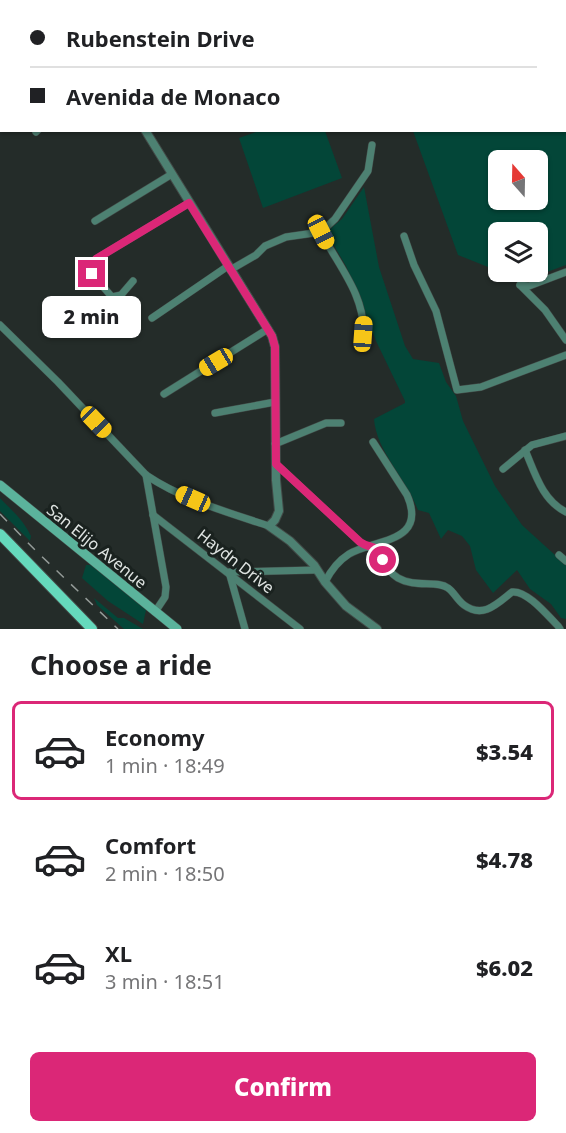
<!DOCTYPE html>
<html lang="en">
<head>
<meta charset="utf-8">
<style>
  :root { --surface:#fff; --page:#f6f6f6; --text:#202124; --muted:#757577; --line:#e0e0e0; --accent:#db2777 }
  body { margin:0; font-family:"Noto Sans",sans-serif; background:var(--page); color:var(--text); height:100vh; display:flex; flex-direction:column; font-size:22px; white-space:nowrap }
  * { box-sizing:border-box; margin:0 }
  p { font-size:20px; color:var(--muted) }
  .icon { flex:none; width:33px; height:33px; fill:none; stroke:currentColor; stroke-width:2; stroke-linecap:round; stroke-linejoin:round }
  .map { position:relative; height:629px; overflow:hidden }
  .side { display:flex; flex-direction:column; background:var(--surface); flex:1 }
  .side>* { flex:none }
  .banner { position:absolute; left:0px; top:0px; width:567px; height:132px; box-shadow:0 2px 4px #0004; display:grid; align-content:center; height:132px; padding:0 30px; background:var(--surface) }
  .needle { width:39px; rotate:340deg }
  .controls { position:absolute; left:488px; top:150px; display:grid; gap:12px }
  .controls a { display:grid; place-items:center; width:60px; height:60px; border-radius:9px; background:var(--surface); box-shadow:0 2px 4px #0004; font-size:30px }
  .end { position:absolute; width:27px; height:27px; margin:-14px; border:8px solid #db2777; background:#fff; box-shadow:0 0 0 3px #fff }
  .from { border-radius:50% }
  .bubble { position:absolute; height:42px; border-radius:9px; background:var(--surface); box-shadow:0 2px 4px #0004; font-size:20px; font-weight:800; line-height:42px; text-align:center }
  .car { position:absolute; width:18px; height:36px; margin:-18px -9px; border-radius:8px; box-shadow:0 0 4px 2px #0007; background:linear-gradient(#f5c518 24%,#345 0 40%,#f5c518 0 76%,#345 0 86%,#f5c518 0) }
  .banner b { display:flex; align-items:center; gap:21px; height:57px; font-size:22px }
  .banner b+b { border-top:2px solid var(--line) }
  .banner i { width:15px; height:15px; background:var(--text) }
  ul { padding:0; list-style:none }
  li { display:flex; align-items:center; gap:18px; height:99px; margin:0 12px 9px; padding:0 18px; border:3px solid transparent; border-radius:9px }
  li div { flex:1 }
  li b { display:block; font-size:22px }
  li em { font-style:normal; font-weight:800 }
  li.selected { border-color:var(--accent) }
  li>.icon { width:54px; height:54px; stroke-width:1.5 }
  h2 { padding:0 30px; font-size:27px; line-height:72px }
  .primary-button { display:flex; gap:12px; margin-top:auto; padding:12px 30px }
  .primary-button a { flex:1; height:69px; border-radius:9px; background:var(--accent); color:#fff; font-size:24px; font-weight:800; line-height:69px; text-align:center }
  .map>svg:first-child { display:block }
  .green { fill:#034638; fill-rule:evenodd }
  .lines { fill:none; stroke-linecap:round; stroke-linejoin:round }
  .minor-casing { stroke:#424a47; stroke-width:8 }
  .tertiary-casing { stroke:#424a47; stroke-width:10 }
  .secondary-casing { stroke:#424a47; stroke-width:10 }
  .primary-casing { stroke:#424a47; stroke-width:12 }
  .minor { stroke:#4d8172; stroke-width:7 }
  .tertiary { stroke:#4d8172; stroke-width:8 }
  .secondary { stroke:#5bb39c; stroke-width:9 }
  .primary { stroke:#65d9bc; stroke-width:10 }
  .rail { stroke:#949b98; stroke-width:1.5; stroke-dasharray:10 10; stroke-linecap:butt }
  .route { stroke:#db2777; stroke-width:8 }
  .labels { text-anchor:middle; stroke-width:6; stroke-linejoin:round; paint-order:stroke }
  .street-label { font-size:16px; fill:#e0e5e3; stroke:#1a221f }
</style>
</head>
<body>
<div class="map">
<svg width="566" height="629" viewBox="0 0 566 629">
  <rect width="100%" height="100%" fill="#242c29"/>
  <g class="green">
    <path d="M177,0H528L530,1L178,2Z"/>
    <path d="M566,26V265L528,279L499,272H537V232H498V271L458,255L413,131L566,130ZM498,160H537V200H498Z"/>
    <path d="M259,131H325L342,178L263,208L239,138Z"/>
    <path d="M364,187L379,267L405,346L413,359L439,363L446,382L456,396L463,421L495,486L522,525L566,565V619L561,618L551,604L530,589L517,570L493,593L476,570L470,546L462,536L448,530L441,539L429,513L418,510C407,481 376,450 374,419L405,403V401L376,341L346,266L327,234L331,228L342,219Z"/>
    <path d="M0,498C14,513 21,517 31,536L30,541L0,511Z"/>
    <path d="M86,565H91L146,610L143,624L108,601L82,578Z"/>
    <path d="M94,598L118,618H124L143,629H124L97,605Z"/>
  </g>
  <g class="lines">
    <g class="minor-casing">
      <g id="minor">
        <path d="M36,132L38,130"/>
        <path d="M95,221L172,174"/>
        <path d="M321,232C337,264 366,296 363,334"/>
        <path d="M404,236L414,265L436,311L457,390L481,387L566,355"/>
        <path d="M230,270L256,255L265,246L286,237L321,232L335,219L368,171L372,145"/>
        <path d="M133,281L121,295L112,297L92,274L91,265L96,259L189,203"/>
        <path d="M520,285L545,310L566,340"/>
        <path d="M520,285L529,286L566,272"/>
        <path d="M152,318L228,266"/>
        <path d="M0,325L58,382L146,475C183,500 227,512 269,526"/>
        <path d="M164,394L268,329"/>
        <path d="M215,413L275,402"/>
        <path d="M275,444L326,423H341"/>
        <path d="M525,450C535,473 542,500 566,512"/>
        <path d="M276,464L360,542C363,544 365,547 368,547C373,548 377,546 381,551C387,561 385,570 398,578C415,588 437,580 448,588C454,592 457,600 464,605C483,619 497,604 512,592C527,590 548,616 558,626L560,629"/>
        <path d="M503,469L532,445L566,436"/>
        <path d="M146,475L166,587L165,597L155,612"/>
        <path d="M153,515L300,629"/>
        <path d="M559,555L566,561"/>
        <path d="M325,582C331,570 338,561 349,554C375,539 428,543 407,495L373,442"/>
        <path d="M245,629L229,572L316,570"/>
      </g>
    </g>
    <g class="tertiary-casing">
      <g id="tertiary">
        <path d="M66,0L67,2"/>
        <path d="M145,130L272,336L275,347L276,480L279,511L275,520L269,526L290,541L314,565L325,582L346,606L377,629"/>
      </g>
    </g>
    <g class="secondary-casing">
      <path id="secondary" d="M0,485L177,629"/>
    </g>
    <g class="primary-casing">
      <path id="primary" d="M0,534L92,629"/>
    </g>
    <use href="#minor" class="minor"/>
    <use href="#tertiary" class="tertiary"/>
    <use href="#secondary" class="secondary"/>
    <use href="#primary" class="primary"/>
    <path class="rail" d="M0,514L36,551L118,629"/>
  </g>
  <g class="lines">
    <path class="route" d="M92,274L91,265L96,259L189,203L272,336L275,347L276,464L360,542C367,547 373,546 380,550L383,560"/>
  </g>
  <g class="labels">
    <g class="street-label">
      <text transform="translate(97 546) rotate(39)" y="6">San Elijo Avenue</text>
      <text transform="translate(236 561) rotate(38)" y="6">Haydn Drive</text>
    </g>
  </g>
</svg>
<div class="controls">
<a><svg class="needle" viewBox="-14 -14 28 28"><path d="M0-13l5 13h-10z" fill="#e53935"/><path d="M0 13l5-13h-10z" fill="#757577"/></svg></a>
<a><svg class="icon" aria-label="layers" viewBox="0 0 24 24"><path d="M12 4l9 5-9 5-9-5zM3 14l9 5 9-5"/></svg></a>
</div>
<i class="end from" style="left:383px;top:560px"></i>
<i class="end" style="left:92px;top:274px"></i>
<div class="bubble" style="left:42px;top:296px;width:99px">2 min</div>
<i class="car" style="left:321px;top:232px;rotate:153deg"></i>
<i class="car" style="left:363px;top:334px;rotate:4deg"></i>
<i class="car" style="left:216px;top:362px;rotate:239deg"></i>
<i class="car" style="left:96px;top:422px;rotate:136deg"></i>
<i class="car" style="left:193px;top:499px;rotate:294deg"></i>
<div class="banner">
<b><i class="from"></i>Rubenstein Drive</b>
<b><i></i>Avenida de Monaco</b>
</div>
</div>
<section class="side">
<h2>Choose a ride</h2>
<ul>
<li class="selected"><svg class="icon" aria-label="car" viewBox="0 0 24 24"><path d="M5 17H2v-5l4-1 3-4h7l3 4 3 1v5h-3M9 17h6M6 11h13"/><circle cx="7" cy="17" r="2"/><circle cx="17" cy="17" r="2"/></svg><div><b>Economy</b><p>1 min · 18:49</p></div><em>$3.54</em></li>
<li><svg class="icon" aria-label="car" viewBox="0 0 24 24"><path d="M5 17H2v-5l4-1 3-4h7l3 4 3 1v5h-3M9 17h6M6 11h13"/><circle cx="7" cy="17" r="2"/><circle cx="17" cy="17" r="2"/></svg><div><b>Comfort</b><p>2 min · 18:50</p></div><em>$4.78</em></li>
<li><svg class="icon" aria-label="car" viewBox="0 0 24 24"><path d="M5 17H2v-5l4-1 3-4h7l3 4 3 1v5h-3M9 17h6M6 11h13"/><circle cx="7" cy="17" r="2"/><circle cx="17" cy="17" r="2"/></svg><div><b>XL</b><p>3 min · 18:51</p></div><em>$6.02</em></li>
</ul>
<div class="primary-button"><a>Confirm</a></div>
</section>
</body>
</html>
